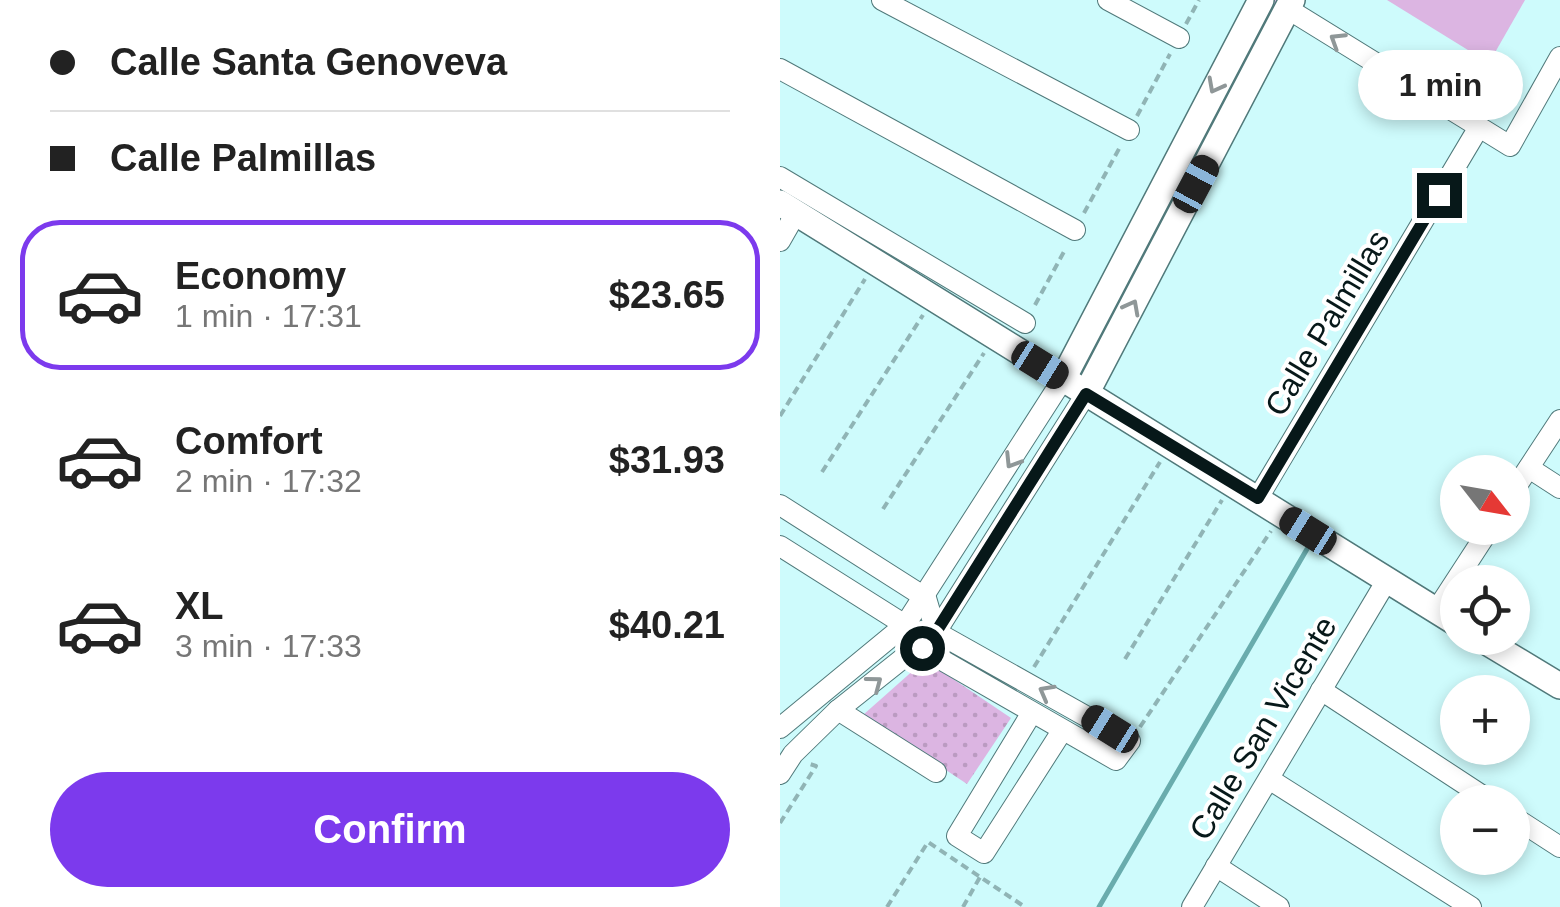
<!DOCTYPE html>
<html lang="en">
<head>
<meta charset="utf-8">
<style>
  :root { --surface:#fff; --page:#f2f2f2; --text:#222; --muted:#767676; --line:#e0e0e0; --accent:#7c3aed }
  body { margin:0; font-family:Arial,sans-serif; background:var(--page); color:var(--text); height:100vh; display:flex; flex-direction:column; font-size:38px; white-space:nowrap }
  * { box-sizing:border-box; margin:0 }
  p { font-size:32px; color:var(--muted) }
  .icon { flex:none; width:55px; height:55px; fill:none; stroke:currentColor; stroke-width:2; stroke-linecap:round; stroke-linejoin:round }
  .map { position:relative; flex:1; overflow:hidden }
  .sheet { display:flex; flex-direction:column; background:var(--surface); width:780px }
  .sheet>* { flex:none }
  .hud { display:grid; align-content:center; height:220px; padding:0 50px; background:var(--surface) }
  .needle { width:65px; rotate:121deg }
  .buttons { position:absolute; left:660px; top:455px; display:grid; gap:20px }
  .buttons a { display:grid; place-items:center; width:90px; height:90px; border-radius:50%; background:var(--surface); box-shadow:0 5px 15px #0003; font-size:50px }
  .end { position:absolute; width:45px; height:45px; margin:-22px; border:12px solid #071819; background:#fff; box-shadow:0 0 0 5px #fff }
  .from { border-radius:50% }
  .bubble { position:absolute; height:70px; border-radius:35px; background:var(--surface); box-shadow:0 5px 15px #0003; font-size:32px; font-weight:700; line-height:70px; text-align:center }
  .car { position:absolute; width:30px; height:60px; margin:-30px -15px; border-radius:12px; box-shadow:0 0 8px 2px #0007; background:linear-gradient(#222 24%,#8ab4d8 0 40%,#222 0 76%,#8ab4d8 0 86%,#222 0) }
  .hud b { display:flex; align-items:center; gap:35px; height:95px; font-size:38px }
  .hud b+b { border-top:2px solid var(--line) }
  .hud i { width:25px; height:25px; background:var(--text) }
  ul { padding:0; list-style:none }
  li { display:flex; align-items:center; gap:30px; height:150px; margin:0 20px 15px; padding:0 30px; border:5px solid transparent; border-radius:40px }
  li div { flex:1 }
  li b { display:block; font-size:38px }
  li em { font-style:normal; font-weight:700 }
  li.on { border-color:var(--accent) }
  li>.icon { width:90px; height:90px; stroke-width:1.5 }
  .button { display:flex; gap:20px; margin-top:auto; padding:20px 50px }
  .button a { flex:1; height:115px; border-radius:60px; background:var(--accent); color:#fff; font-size:40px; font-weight:700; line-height:115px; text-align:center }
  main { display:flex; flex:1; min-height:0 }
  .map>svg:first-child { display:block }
  .grass { fill:url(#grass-dots) }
  .pitch { fill:#dcb5e2 }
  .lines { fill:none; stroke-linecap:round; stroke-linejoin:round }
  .stream { stroke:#69acad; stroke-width:5 }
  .minor-casing { stroke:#50797a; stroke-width:22 }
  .tertiary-casing { stroke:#50797a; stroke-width:28 }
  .path { stroke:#90b4b5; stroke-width:4; stroke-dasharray:8 5; stroke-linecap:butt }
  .minor { stroke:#fff; stroke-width:20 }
  .tertiary { stroke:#fff; stroke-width:25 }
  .oneway { stroke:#8f9798 }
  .route { stroke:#071819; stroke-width:12 }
  .labels { text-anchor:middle; stroke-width:8; stroke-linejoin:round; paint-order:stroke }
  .street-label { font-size:32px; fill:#071819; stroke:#fff }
</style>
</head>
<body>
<main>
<section class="sheet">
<div class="hud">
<b><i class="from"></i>Calle Santa Genoveva</b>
<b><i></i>Calle Palmillas</b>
</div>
<ul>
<li class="on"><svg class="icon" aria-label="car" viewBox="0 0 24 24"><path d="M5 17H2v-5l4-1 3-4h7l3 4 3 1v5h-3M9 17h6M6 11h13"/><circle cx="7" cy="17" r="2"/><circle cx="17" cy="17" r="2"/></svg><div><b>Economy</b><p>1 min · 17:31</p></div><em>$23.65</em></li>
<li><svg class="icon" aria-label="car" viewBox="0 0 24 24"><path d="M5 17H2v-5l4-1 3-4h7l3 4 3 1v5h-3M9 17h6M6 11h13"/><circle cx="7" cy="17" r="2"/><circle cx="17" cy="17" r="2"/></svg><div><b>Comfort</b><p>2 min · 17:32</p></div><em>$31.93</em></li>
<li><svg class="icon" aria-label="car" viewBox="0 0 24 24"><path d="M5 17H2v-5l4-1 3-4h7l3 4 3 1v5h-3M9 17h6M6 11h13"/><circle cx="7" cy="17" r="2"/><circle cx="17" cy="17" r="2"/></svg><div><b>XL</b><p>3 min · 17:33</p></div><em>$40.21</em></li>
</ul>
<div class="button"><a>Confirm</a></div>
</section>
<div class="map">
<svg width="780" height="907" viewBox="0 0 780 907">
  <defs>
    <pattern id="grass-dots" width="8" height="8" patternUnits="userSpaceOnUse" patternTransform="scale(2.5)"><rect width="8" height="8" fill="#dcb5e2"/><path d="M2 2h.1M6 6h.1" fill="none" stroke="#bb9bc1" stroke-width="1.8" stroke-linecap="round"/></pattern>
  </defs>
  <rect width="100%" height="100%" fill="#cefbfc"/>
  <g class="grass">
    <path d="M492,0H502L317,348L309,343Z"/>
    <path d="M145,660L231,718L187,784L83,715Z"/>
  </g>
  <path class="pitch" d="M607,0H745L709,63Z"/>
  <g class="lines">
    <path class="stream" d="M319,907L527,549"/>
    <g class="minor-casing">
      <g id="minor">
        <path d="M102,0L349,130"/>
        <path d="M328,0L399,38"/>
        <path d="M508,9L730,146L780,57"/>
        <path d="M0,69L295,230"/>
        <path d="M0,177L245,323"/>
        <path d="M0,241L16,213"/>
        <path d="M749,468L780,488"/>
        <path d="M732,493L780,420"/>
        <path d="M478,498L699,127"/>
        <path d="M0,505L146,598L156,632L350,741L336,760L141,648L125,625L0,546"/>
        <path d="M656,611L710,528"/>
        <path d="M541,690L712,802"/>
        <path d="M58,710L156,772"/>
        <path d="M251,714L177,836L204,853L282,731"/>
        <path d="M0,728L125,625L283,379"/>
        <path d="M0,774L13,754L58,710L156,632L306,394"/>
        <path d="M489,779L691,907"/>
        <path d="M732,816L780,847"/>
        <path d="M436,866L499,907"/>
        <path d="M412,907L607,580"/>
      </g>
    </g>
    <g class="tertiary-casing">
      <g id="tertiary">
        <path d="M0,203L678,624"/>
        <path d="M283,379L481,0"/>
        <path d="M306,394L512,0"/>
        <path d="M700,638L780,686"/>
      </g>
    </g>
    <g class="path">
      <path d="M406,24L419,0"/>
      <path d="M357,116L390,54"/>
      <path d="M304,213L340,147"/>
      <path d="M255,305L286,248"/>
      <path d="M0,416L85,279"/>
      <path d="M42,472L143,315"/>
      <path d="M103,509L204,353"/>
      <path d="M345,659L442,500"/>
      <path d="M254,667L380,462"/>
      <path d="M360,727L491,531"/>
      <path d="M0,823L36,766L30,764"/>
      <path d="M107,907L148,842L245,907"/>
      <path d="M183,907L200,877"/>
    </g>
    <use href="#minor" class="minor"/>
    <use href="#tertiary" class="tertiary"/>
  </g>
  <defs><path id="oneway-chevron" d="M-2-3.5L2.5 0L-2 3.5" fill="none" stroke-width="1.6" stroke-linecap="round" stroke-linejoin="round" transform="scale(2.5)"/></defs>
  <g class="oneway">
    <use href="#oneway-chevron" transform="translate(557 40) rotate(-148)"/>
    <use href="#oneway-chevron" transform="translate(435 86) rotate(118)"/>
    <use href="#oneway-chevron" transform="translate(352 307) rotate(-62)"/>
    <use href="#oneway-chevron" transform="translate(232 461) rotate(122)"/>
    <use href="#oneway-chevron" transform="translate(95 683) rotate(-37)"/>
    <use href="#oneway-chevron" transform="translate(266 692) rotate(-151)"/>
  </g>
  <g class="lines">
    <path class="route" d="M142,648L156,632L306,394L478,498L659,195"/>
  </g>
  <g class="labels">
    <g class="street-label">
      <text transform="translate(547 323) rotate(-59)" y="11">Calle Palmillas</text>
      <text transform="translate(483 728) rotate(-59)" y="11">Calle San Vicente</text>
    </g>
  </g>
</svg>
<div class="buttons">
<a><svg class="needle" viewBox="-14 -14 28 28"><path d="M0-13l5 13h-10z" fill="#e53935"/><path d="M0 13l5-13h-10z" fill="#767676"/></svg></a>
<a><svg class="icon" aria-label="locate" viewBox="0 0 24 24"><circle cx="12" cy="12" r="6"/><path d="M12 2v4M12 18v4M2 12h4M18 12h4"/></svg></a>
<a>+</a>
<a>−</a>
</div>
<i class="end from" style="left:142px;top:648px"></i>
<i class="end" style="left:659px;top:195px"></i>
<div class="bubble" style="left:578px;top:50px;width:165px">1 min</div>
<i class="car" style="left:416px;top:184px;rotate:28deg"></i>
<i class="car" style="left:260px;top:365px;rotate:122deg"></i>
<i class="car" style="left:528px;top:531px;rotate:302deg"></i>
<i class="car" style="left:330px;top:729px;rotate:302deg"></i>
</div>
</main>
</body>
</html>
